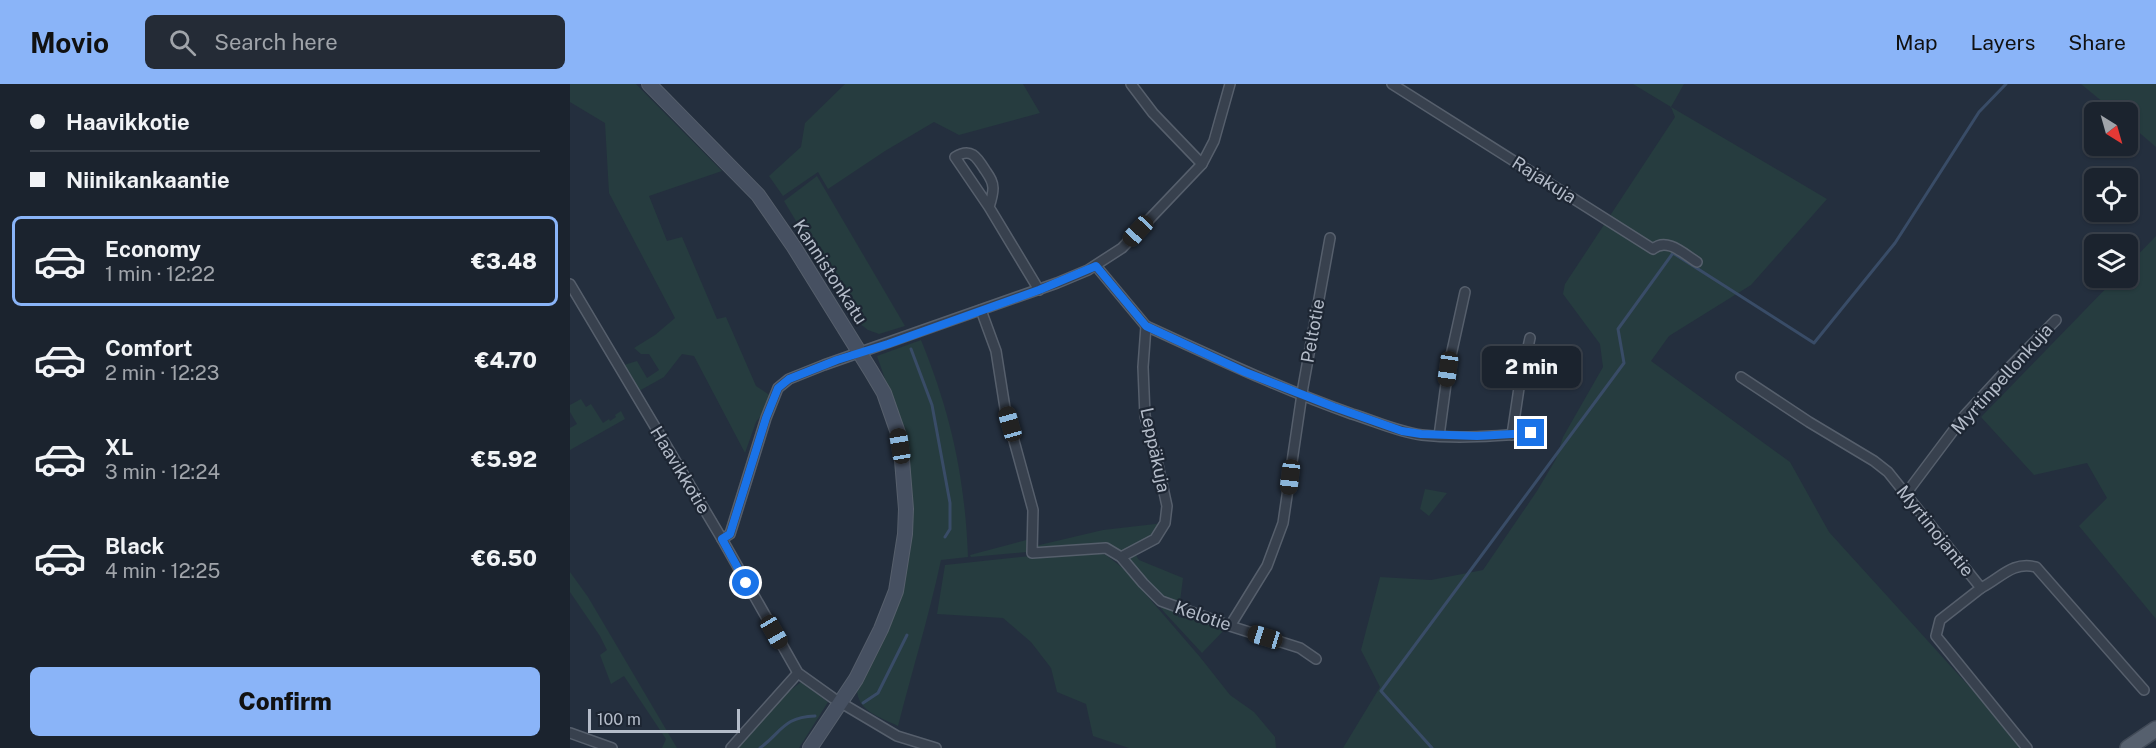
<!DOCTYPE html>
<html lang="en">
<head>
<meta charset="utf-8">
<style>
  :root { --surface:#1b232e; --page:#242b36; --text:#f1f3f6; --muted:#a0a4aa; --line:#39404a; --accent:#8ab4f8 }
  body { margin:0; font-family:"Public Sans",sans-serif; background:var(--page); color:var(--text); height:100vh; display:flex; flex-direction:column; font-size:22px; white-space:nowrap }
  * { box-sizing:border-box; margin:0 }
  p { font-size:20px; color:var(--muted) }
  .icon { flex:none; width:33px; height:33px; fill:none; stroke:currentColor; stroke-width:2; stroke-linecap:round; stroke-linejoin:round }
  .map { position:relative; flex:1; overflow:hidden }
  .sheet { display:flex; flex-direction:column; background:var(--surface); width:570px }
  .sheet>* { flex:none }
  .hud { display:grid; align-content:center; height:132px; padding:0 30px; background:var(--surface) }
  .needle { width:39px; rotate:143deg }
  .tools { position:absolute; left:1514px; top:18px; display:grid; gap:12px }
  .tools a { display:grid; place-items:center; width:54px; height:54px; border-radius:9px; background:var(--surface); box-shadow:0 2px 4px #0004,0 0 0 2px var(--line); font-size:30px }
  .scale { position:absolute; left:18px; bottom:15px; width:152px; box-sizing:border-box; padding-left:6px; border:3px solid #b4bcc9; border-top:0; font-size:16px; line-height:21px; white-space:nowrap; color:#b4bcc9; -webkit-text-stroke:4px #1d2633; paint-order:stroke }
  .end { position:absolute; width:27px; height:27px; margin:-14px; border:8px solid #1a73e8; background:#fff; box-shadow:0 0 0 3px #fff }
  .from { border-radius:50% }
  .bubble { position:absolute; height:42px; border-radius:9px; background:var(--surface); box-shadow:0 2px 4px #0004,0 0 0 2px var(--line); font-size:20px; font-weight:800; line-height:42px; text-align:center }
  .car { position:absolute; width:18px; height:36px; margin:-18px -9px; border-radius:8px; box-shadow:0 0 4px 2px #0007; background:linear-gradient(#222 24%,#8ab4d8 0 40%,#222 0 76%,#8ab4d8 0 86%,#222 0) }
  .hud b { display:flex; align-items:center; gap:21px; height:57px; font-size:22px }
  .hud b+b { border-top:2px solid var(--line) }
  .hud i { width:15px; height:15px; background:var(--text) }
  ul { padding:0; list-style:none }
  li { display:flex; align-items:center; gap:18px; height:90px; margin:0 12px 9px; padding:0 18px; border:3px solid transparent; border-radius:9px }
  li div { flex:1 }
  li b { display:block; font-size:22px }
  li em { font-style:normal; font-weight:800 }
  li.on { border-color:var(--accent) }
  li>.icon { width:54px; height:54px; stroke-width:1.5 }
  .action { display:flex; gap:12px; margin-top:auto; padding:12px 30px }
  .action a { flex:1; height:69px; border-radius:9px; background:var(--accent); color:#111; font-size:24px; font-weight:800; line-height:69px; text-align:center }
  header { display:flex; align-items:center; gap:36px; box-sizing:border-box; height:84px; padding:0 30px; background:var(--accent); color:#111 }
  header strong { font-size:28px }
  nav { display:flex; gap:33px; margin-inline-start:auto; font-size:21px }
  .search { width:420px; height:54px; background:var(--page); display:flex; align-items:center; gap:15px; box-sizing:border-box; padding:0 21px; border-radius:9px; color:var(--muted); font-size:22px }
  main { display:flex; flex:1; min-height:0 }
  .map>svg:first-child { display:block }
  .green { fill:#263c3f }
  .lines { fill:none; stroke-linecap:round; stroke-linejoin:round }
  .stream { stroke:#394c67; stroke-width:3 }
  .street-casing { stroke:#565f6c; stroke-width:12 }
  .secondary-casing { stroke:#565f6c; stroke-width:16 }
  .primary-casing { stroke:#414a57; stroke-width:18 }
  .street { stroke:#38414e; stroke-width:9 }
  .secondary { stroke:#465061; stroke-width:14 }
  .primary { stroke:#56606e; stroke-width:15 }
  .route { stroke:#1a73e8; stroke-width:8 }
  .labels { text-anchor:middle; stroke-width:4.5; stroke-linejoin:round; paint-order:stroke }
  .street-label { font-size:18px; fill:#b4bcc9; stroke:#1d2633 }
</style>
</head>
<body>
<header>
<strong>Movio</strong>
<div class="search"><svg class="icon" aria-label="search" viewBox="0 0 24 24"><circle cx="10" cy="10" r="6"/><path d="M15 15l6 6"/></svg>Search here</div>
<nav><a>Map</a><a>Layers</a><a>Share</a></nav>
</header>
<main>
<section class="sheet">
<div class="hud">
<b><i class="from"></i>Haavikkotie</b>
<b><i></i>Niinikankaantie</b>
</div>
<ul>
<li class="on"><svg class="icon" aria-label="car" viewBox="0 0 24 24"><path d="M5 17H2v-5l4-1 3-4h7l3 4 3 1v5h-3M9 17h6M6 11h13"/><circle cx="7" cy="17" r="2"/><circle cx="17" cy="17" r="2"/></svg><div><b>Economy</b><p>1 min · 12:22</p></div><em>€3.48</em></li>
<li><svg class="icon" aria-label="car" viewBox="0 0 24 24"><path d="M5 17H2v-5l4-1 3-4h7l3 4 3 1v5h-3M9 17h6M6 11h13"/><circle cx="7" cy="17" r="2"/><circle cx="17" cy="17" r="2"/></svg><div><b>Comfort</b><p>2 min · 12:23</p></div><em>€4.70</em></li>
<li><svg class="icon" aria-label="car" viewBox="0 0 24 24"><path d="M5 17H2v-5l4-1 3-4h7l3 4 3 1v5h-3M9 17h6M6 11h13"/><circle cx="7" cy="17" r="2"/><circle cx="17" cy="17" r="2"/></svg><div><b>XL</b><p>3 min · 12:24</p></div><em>€5.92</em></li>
<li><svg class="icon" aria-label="car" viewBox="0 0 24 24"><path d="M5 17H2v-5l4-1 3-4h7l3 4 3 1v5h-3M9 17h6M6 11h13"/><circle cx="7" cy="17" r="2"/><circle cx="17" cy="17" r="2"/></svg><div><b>Black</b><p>4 min · 12:25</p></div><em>€6.50</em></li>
</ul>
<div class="action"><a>Confirm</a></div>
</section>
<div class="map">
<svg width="1586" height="664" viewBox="0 0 1586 664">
  <rect width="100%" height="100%" fill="#242f3e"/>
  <g class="green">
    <path d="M0,0H66L152,87L79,112L97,157L112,153L147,235L156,233L186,302L204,314L186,338L175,369L124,272L112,270L94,293L69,307L54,281L67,277L77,294L89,286L79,270H71L64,264L85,251L105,234L39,109L35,39L0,18Z"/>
    <path d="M275,0H453L470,29L389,51L364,38L315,67L258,105L248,88L213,112L199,92L231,63L235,39Z"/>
    <path d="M1063,0H1114L1101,23L1257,115L1181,201L1099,252L1081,277L1220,378L1259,448L1455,664H773L810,603L791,566L810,493L861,496L913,486L967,407L986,375L993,353L1033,283L1030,260L993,210L995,200L1105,33L1101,23Z"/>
    <path d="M1511,0H1586V63L1557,38V28H1545Z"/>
    <path d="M247,92L335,242L309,250L298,246L285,236L214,117Z"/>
    <path d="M1586,152V535L1509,442L1537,414L1517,379L1464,391L1411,333L1546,194H1557V182Z"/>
    <path d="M351,256C381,330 395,393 398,473L371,476C359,532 342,587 328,642C310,633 287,627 287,605L333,509L341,425L334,350L307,272Z"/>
    <path d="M11,315L16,323L21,320L33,339L39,335L40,337L46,333L45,331L51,327L55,335L0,366V344L7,340L0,328V321Z"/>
    <path d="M855,405L877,409L859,432L850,425Z"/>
    <path d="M594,439L565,470L569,476L613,494L608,533L658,542L632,569L595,529L558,484L538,467L521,462L401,473L400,471L460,455L461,463L533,446Z"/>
    <path d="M517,466L536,471L554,485L630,573L660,611L684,628L705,653L706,664H559L523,652L516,620L487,608L481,584L461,558L433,534L367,530L375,481Z"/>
    <path d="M0,488L18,513L107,664H92L96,655L54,592L41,600L30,571L37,566L30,552L0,508Z"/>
    <path d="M231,598L258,618L229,664H165L212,613Z"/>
  </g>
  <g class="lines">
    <g class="stream">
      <path d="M341,265L362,321L380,419V445L375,453"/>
      <path d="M293,619L308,609L337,551"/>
      <path d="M190,664C212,648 213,633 245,632"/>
      <path d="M862,664L811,607L1054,279L1048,245L1103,169L1244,259L1325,159L1409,28L1436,0"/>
    </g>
    <g class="street-casing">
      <g id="street">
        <path d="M561,0L583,29L632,80"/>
        <path d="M822,0L1083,165C1097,153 1114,170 1127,178"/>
        <path d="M419,123C421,117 423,111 423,104C423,97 419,92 415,86C407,73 401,63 385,73L419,123L469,206"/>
        <path d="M526,182L576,242L573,283L575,332L586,372L597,422L595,439L585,455L551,473"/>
        <path d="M0,200L152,455L228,589L263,614L327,652L366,664"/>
        <path d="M411,226L426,267L435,324L463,426L462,469L536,464L551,473L573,499L591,517L660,542L730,564L746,575"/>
        <path d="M576,242C644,273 711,305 782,330C805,337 828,348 852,351C888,355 925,352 961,349"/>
        <path d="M1171,293L1239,338L1304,377L1318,388L1411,504L1370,536L1366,552L1457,664"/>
        <path d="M942,351L949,304L960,254"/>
        <path d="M869,352L878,285L895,208"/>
        <path d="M1335,411L1395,331L1431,292L1486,236"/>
        <path d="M152,455L160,450L196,334L208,304L219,295L254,281L487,199L518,186L552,164L632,80L644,57L660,0"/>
        <path d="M1411,504C1431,494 1442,477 1466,483L1574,606"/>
        <path d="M660,542L697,482L713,439L733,303L760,154"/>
        <path d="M0,649L42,664"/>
        <path d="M161,664L228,589"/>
      </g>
    </g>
    <g class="secondary-casing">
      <path id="secondary" d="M79,0L188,111L224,163L301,287L314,309L328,349L332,376L336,425L335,450L326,507L311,545L286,595L240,664"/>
    </g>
    <g class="primary-casing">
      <path id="primary" d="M1558,664L1586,645"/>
    </g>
    <use href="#street" class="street"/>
    <use href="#secondary" class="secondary"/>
    <use href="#primary" class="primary"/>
  </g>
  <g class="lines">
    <path class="route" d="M176,499L152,455L160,450L196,334L208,304L219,295L267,276L318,260L469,206L526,182L576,242L675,288L764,323L832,347L851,350L907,352L961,349"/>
  </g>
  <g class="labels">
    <g class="street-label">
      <text transform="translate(974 96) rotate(32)" y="6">Rajakuja</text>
      <text transform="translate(260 188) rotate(57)" y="6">Kannistonkatu</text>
      <text transform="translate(743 247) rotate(-80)" y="6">Peltotie</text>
      <text transform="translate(1432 295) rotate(-48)" y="6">Myrtinpellonkuja</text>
      <text transform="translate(585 366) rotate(78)" y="6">Leppäkuja</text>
      <text transform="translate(110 386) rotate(59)" y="6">Haavikkotie</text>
      <text transform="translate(1365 447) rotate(51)" y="6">Myrtinojantie</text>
      <text transform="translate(633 532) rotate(19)" y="6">Kelotie</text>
    </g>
  </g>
</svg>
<div class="tools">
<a><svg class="needle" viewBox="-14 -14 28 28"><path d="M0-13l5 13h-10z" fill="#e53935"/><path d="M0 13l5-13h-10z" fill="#a0a4aa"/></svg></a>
<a><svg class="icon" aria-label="locate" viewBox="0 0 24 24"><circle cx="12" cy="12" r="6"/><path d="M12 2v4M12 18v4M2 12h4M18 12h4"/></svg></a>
<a><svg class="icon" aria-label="layers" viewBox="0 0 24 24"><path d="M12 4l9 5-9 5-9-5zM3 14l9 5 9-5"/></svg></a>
</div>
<div class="scale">100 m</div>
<i class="end from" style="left:176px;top:499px"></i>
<i class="end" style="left:961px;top:349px"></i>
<div class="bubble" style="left:912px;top:262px;width:99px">2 min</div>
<i class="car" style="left:568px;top:147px;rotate:223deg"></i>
<i class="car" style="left:878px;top:285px;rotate:188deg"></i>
<i class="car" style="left:440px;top:340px;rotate:344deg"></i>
<i class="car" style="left:330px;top:362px;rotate:351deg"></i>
<i class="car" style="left:720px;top:393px;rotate:187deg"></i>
<i class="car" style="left:204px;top:548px;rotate:150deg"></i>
<i class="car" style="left:695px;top:553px;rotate:287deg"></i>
</div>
</main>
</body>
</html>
